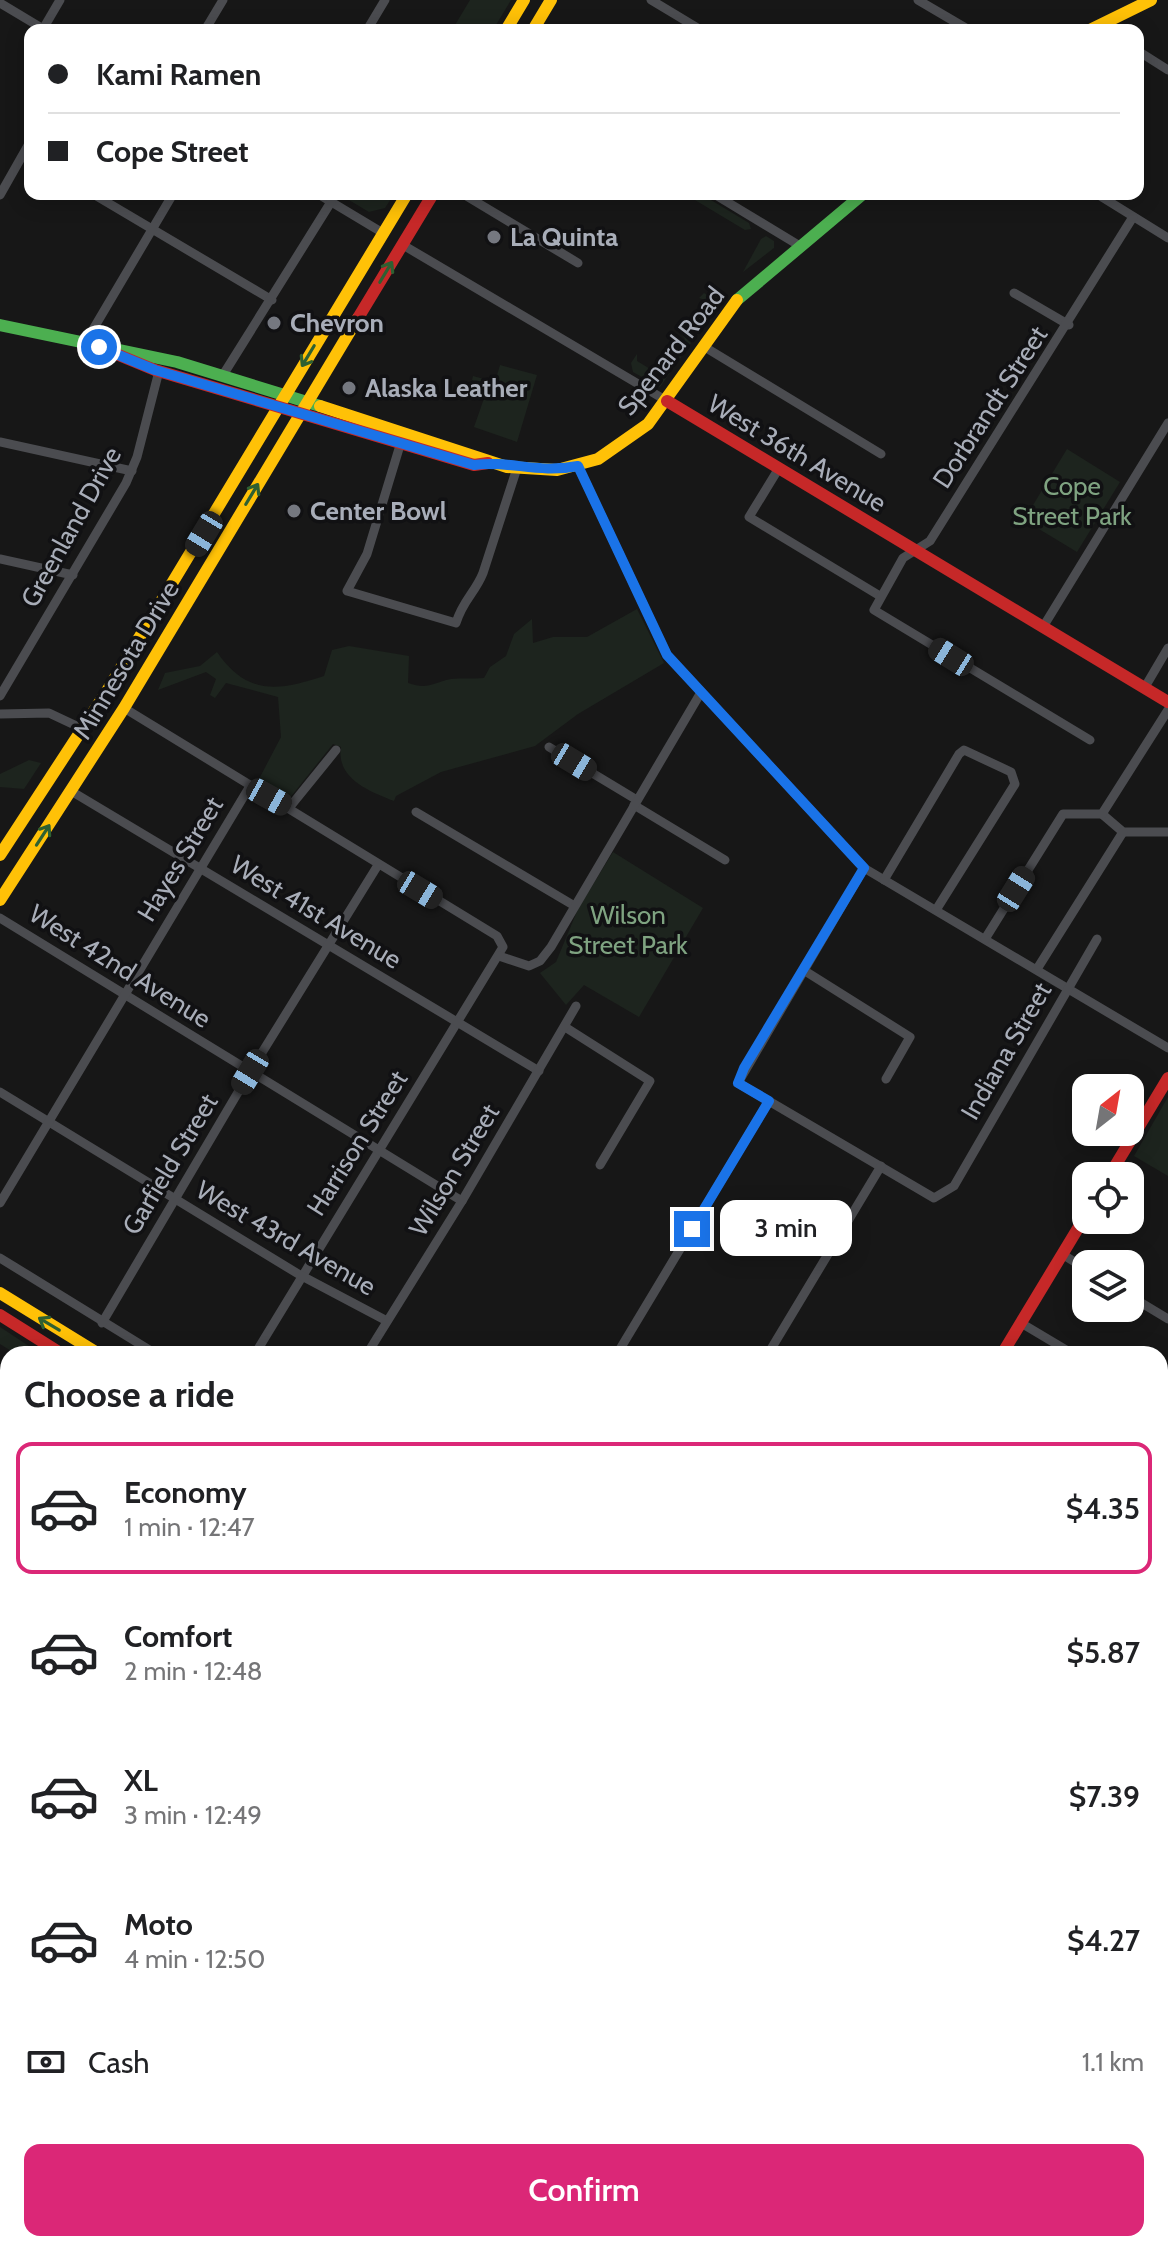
<!DOCTYPE html>
<html lang="en">
<head>
<meta charset="utf-8">
<style>
  :root { --surface:#fff; --page:#f6f6f6; --text:#202124; --muted:#757577; --line:#e0e0e0; --accent:#db2777 }
  body { margin:0; font-family:Cabin,sans-serif; background:var(--page); color:var(--text); height:100vh; display:flex; flex-direction:column; font-size:30px; white-space:nowrap }
  * { box-sizing:border-box; margin:0 }
  p { font-size:26px; color:var(--muted) }
  .icon { flex:none; width:44px; height:44px; fill:none; stroke:currentColor; stroke-width:2; stroke-linecap:round; stroke-linejoin:round }
  .map { position:relative; flex:1; overflow:hidden }
  .panel { position:absolute; left:0px; top:1346px; width:1168px; height:906px; display:flex; flex-direction:column; background:var(--surface); border-radius:24px 24px 0 0; box-shadow:0 4px 20px #0003 }
  .panel>* { flex:none }
  .banner { position:absolute; left:24px; top:24px; width:1120px; height:176px; border-radius:16px; box-shadow:0 4px 20px #0003; display:grid; align-content:center; height:176px; padding:0 24px; background:var(--surface) }
  .needle { width:52px; rotate:31deg }
  .tools { position:absolute; left:1072px; top:1074px; display:grid; gap:16px }
  .tools a { display:grid; place-items:center; width:72px; height:72px; border-radius:16px; background:var(--surface); box-shadow:0 4px 20px #0003; font-size:40px }
  .end { position:absolute; width:36px; height:36px; margin:-18px; border:10px solid #1a73e8; background:#fff; box-shadow:0 0 0 4px #fff }
  .from { border-radius:50% }
  .bubble { position:absolute; height:56px; border-radius:16px; background:var(--surface); box-shadow:0 4px 20px #0003; font-size:26px; font-weight:600; line-height:56px; text-align:center }
  .car { position:absolute; width:24px; height:48px; margin:-24px -12px; border-radius:10px; box-shadow:0 0 6px 2px #0007; background:linear-gradient(#222 24%,#8ab4d8 0 40%,#222 0 76%,#8ab4d8 0 86%,#222 0) }
  .banner b { display:flex; align-items:center; gap:28px; height:76px; font-size:30px }
  .banner b+b { border-top:2px solid var(--line) }
  .banner i { width:20px; height:20px; background:var(--text) }
  ul { padding:0; list-style:none }
  li { display:flex; align-items:center; gap:24px; height:132px; margin:0 16px 12px; padding:0 8px; border:4px solid transparent; border-radius:16px }
  li div { flex:1 }
  li b { display:block; font-size:30px }
  li em { font-style:normal; font-weight:600 }
  li.selected { border-color:var(--accent) }
  li>.icon { width:72px; height:72px; stroke-width:1.5 }
  h2 { padding:0 24px; font-size:36px; line-height:96px }
  .pay { display:flex; align-items:center; gap:20px; height:88px; padding:0 24px; font-size:30px }
  .pay p { margin-inline-start:auto }
  .button { display:flex; gap:16px; margin-top:auto; padding:16px 24px }
  .button a { flex:1; height:92px; border-radius:16px; background:var(--accent); color:#fff; font-size:32px; font-weight:600; line-height:92px; text-align:center }
  .map>svg:first-child { display:block }
  .green { fill:#1d241e }
  .lines { fill:none; stroke-linecap:round; stroke-linejoin:round }
  .street { stroke:#4b4c50; stroke-width:9 }
  .fast { stroke:#4caf50; stroke-width:12 }
  .slow { stroke:#ffc107; stroke-width:12 }
  .jam { stroke:#c62828; stroke-width:12 }
  .oneway { stroke:#2e6032 }
  .route { stroke:#1a73e8; stroke-width:10 }
  .poi-dot { fill:#757880; stroke:#111113; stroke-width:3 }
  .labels { text-anchor:middle; stroke-width:7; stroke-linejoin:round; paint-order:stroke }
  .poi-label { font-size:26px; font-weight:bold; fill:#a8adb8; stroke:#111113; text-anchor:start }
  .street-label { font-size:26px; fill:#a8adb8; stroke:#111113 }
  .park-label { font-size:26px; fill:#7fa381; stroke:#111113 }
</style>
</head>
<body>
<div class="map">
<svg width="1168" height="2251" viewBox="0 0 1168 2251">
  <rect width="100%" height="100%" fill="#171717"/>
  <g class="green">
    <path d="M470,0H511L493,30H452Z"/>
    <path d="M353,194H394L385,208L369,212L349,200Z"/>
    <path d="M685,194H701L749,223L751,229L745,230Z"/>
    <path d="M766,236L774,241V248L743,272L761,239Z"/>
    <path d="M715,290L722,298L705,322L692,315L705,300L699,298L704,293L711,297Z"/>
    <path d="M680,333L691,343L660,387L633,372L631,363L637,354V361L655,372L659,368L666,370L685,339Z"/>
    <path d="M500,365L537,375L517,442L474,427L488,387L472,380L473,376L495,382Z"/>
    <path d="M1067,449L1120,482L1077,552L1024,520Z"/>
    <path d="M637,609L664,663L578,714L535,746L441,772L396,796L394,801C368,791 336,778 341,747L333,744L289,799L259,779L281,737L278,697L226,683L215,698L210,695L216,679L206,672L158,690L165,673L200,666L217,652C247,696 279,691 324,676L332,650L349,646L409,656L408,683C428,690 432,683 451,679C461,678 473,679 484,678L490,667L506,656L514,634L532,619L533,643L553,637H587Z"/>
    <path d="M29,760L41,763L24,789L0,787V774Z"/>
    <path d="M613,852L703,908L639,1017L584,985L566,1005L540,973L556,962L578,909Z"/>
    <path d="M1168,1097V1176L1134,1156Z"/>
    <path d="M0,1327L41,1354H16L0,1344Z"/>
    <path d="M1160,1637L1168,1642V1777L1160,1772Z"/>
    <path d="M791,2244H1045L1043,2251H788Z"/>
  </g>
  <g class="lines">
    <g class="street">
      <path d="M651,0L701,30"/>
      <path d="M918,0L969,30"/>
      <path d="M0,3L45,30"/>
      <path d="M43,29L60,0"/>
      <path d="M205,30L223,0"/>
      <path d="M367,30L385,0"/>
      <path d="M1138,51L1168,70"/>
      <path d="M93,194L272,300"/>
      <path d="M318,194L383,233"/>
      <path d="M463,194L578,263"/>
      <path d="M714,194L800,246"/>
      <path d="M1097,194L1168,238"/>
      <path d="M0,195L30,142"/>
      <path d="M403,245L667,401"/>
      <path d="M1014,293L1069,325"/>
      <path d="M85,343L173,194"/>
      <path d="M703,346L881,454"/>
      <path d="M223,375L331,202"/>
      <path d="M0,442L132,471"/>
      <path d="M401,442L367,554L347,591L456,623C463,600 475,593 483,573L517,468"/>
      <path d="M578,466L667,655L864,868L1168,1048"/>
      <path d="M779,468L749,517L880,596"/>
      <path d="M0,559L73,575"/>
      <path d="M1043,627L1168,423"/>
      <path d="M1145,687L1168,648"/>
      <path d="M0,696L126,483L137,457L159,371"/>
      <path d="M124,708L497,936L503,947L255,1354"/>
      <path d="M0,714L49,713L83,729"/>
      <path d="M1090,740L874,610L903,558L930,541L1133,217"/>
      <path d="M549,747L637,800"/>
      <path d="M71,791L539,1071"/>
      <path d="M634,805L725,860"/>
      <path d="M289,808L336,750"/>
      <path d="M416,812L573,905"/>
      <path d="M1102,814L1123,832H1168"/>
      <path d="M864,868L738,1083L934,1198L954,1186L1097,939"/>
      <path d="M884,880L959,754L964,750L1011,772L1015,784L936,910"/>
      <path d="M0,918L462,1201"/>
      <path d="M985,939L1063,814H1102L1168,710"/>
      <path d="M499,956L529,966L540,961L551,947L700,694"/>
      <path d="M1037,969L1123,832"/>
      <path d="M805,971L910,1037L886,1079"/>
      <path d="M565,1027L650,1081L600,1165"/>
      <path d="M0,1092L300,1275L387,1321"/>
      <path d="M0,1203L250,786"/>
      <path d="M1062,1254L1086,1269"/>
      <path d="M0,1258L156,1354"/>
      <path d="M1130,1296L1168,1319"/>
      <path d="M102,1323L250,1072L378,865"/>
      <path d="M1021,1323L1073,1354"/>
      <path d="M167,1354H168"/>
      <path d="M367,1354L462,1201L576,1006"/>
      <path d="M617,1354L769,1101"/>
      <path d="M768,1354L881,1166"/>
      <path d="M1160,1406L1168,1411"/>
      <path d="M0,1445L8,1432"/>
      <path d="M1160,1565L1168,1570"/>
      <path d="M0,1629L8,1634"/>
      <path d="M0,1808L8,1813"/>
      <path d="M8,1966L3,2005L8,2085"/>
      <path d="M271,2244L285,2251"/>
      <path d="M724,2244L736,2251"/>
      <path d="M18,2251V2244"/>
      <path d="M356,2251L360,2244"/>
    </g>
    <g class="fast">
      <path d="M737,300L863,194"/>
      <path d="M0,325L177,362L320,406"/>
    </g>
    <g class="slow">
      <path d="M506,30L524,0"/>
      <path d="M533,30L551,0"/>
      <path d="M1090,30L1151,0"/>
      <path d="M320,406L507,467L557,470L598,459L648,424L737,300"/>
      <path d="M0,855L107,691L407,194"/>
      <path d="M0,900L124,708L358,318"/>
      <path d="M0,1293L99,1354"/>
      <path d="M1160,1959L1168,1964"/>
    </g>
    <g class="jam">
      <path d="M358,318L433,194"/>
      <path d="M109,351L155,370L474,465L488,463"/>
      <path d="M667,401L1168,702"/>
      <path d="M1109,1176L1168,1078"/>
      <path d="M0,1315L62,1354"/>
      <path d="M1002,1354L1086,1215"/>
      <path d="M1160,1984L1168,1989"/>
      <path d="M464,2251L468,2244"/>
    </g>
  </g>
  <defs><path id="oneway-shaft" d="M-6 0H5M1.5-3L5.5 0L1.5 3" fill="none" stroke-width="1.6" stroke-linecap="round" stroke-linejoin="round" transform="scale(2)"/></defs>
  <g class="oneway">
    <use href="#oneway-shaft" transform="translate(386 272) rotate(-59)"/>
    <use href="#oneway-shaft" transform="translate(308 356) rotate(121)"/>
    <use href="#oneway-shaft" transform="translate(252 494) rotate(-59)"/>
    <use href="#oneway-shaft" transform="translate(43 835) rotate(-57)"/>
    <use href="#oneway-shaft" transform="translate(49 1324) rotate(-149)"/>
  </g>
  <g class="lines">
    <path class="route" d="M99,347L155,370L474,465C509,460 538,474 578,466L667,655L864,868L744,1068L738,1083L769,1101L692,1229"/>
  </g>
  <g class="poi-dot">
    <circle cx="494" cy="237" r="8"/>
    <circle cx="274" cy="323" r="8"/>
    <circle cx="349" cy="388" r="8"/>
    <circle cx="294" cy="511" r="8"/>
  </g>
  <g class="labels">
    <g class="poi-label">
      <text x="510" y="246">La Quinta</text>
      <text x="290" y="332">Chevron</text>
      <text x="365" y="397">Alaska Leather</text>
      <text x="310" y="520">Center Bowl</text>
    </g>
    <g class="street-label">
      <text transform="translate(671 351) rotate(-52)" y="9">Spenard Road</text>
      <text transform="translate(990 407) rotate(-57)" y="9">Dorbrandt Street</text>
      <text transform="translate(797 453) rotate(31)" y="9">West 36th Avenue</text>
      <text transform="translate(71 527) rotate(-61)" y="9">Greenland Drive</text>
      <text transform="translate(126 660) rotate(-59)" y="9">Minnesota Drive</text>
      <text transform="translate(180 859) rotate(-59)" y="9">Hayes Street</text>
      <text transform="translate(316 912) rotate(31)" y="9">West 41st Avenue</text>
      <text transform="translate(120 966) rotate(32)" y="9">West 42nd Avenue</text>
      <text transform="translate(1006 1051) rotate(-60)" y="9">Indiana Street</text>
      <text transform="translate(357 1143) rotate(-58)" y="9">Harrison Street</text>
      <text transform="translate(170 1164) rotate(-59)" y="9">Garfield Street</text>
      <text transform="translate(454 1170) rotate(-59)" y="9">Wilson Street</text>
      <text transform="translate(286 1238) rotate(30)" y="9">West 43rd Avenue</text>
    </g>
    <g class="park-label">
      <text x="1072" y="495">Cope<tspan x="1072" dy="30">Street Park</tspan></text>
      <text x="628" y="924">Wilson<tspan x="628" dy="30">Street Park</tspan></text>
    </g>
  </g>
</svg>
<div class="tools">
<a><svg class="needle" viewBox="-14 -14 28 28"><path d="M0-13l5 13h-10z" fill="#e53935"/><path d="M0 13l5-13h-10z" fill="#757577"/></svg></a>
<a><svg class="icon" aria-label="locate" viewBox="0 0 24 24"><circle cx="12" cy="12" r="6"/><path d="M12 2v4M12 18v4M2 12h4M18 12h4"/></svg></a>
<a><svg class="icon" aria-label="layers" viewBox="0 0 24 24"><path d="M12 4l9 5-9 5-9-5zM3 14l9 5 9-5"/></svg></a>
</div>
<i class="end from" style="left:99px;top:347px"></i>
<i class="end" style="left:692px;top:1229px"></i>
<div class="bubble" style="left:720px;top:1200px;width:132px">3 min</div>
<i class="car" style="left:204px;top:534px;rotate:211deg"></i>
<i class="car" style="left:951px;top:657px;rotate:302deg"></i>
<i class="car" style="left:574px;top:762px;rotate:121deg"></i>
<i class="car" style="left:269px;top:797px;rotate:119deg"></i>
<i class="car" style="left:1016px;top:889px;rotate:32deg"></i>
<i class="car" style="left:420px;top:890px;rotate:121deg"></i>
<i class="car" style="left:250px;top:1072px;rotate:211deg"></i>
<div class="banner">
<b><i class="from"></i>Kami Ramen</b>
<b><i></i>Cope Street</b>
</div>
<section class="panel">
<h2>Choose a ride</h2>
<ul>
<li class="selected"><svg class="icon" aria-label="car" viewBox="0 0 24 24"><path d="M5 17H2v-5l4-1 3-4h7l3 4 3 1v5h-3M9 17h6M6 11h13"/><circle cx="7" cy="17" r="2"/><circle cx="17" cy="17" r="2"/></svg><div><b>Economy</b><p>1 min · 12:47</p></div><em>$4.35</em></li>
<li><svg class="icon" aria-label="car" viewBox="0 0 24 24"><path d="M5 17H2v-5l4-1 3-4h7l3 4 3 1v5h-3M9 17h6M6 11h13"/><circle cx="7" cy="17" r="2"/><circle cx="17" cy="17" r="2"/></svg><div><b>Comfort</b><p>2 min · 12:48</p></div><em>$5.87</em></li>
<li><svg class="icon" aria-label="car" viewBox="0 0 24 24"><path d="M5 17H2v-5l4-1 3-4h7l3 4 3 1v5h-3M9 17h6M6 11h13"/><circle cx="7" cy="17" r="2"/><circle cx="17" cy="17" r="2"/></svg><div><b>XL</b><p>3 min · 12:49</p></div><em>$7.39</em></li>
<li><svg class="icon" aria-label="car" viewBox="0 0 24 24"><path d="M5 17H2v-5l4-1 3-4h7l3 4 3 1v5h-3M9 17h6M6 11h13"/><circle cx="7" cy="17" r="2"/><circle cx="17" cy="17" r="2"/></svg><div><b>Moto</b><p>4 min · 12:50</p></div><em>$4.27</em></li>
</ul>
<div class="pay"><svg class="icon" aria-label="cash" viewBox="0 0 24 24"><path d="M3 7h18v10H3z"/><circle cx="12" cy="12" r="2"/></svg>Cash<p>1.1 km</p></div>
<div class="button"><a>Confirm</a></div>
</section>
</div>
</body>
</html>
